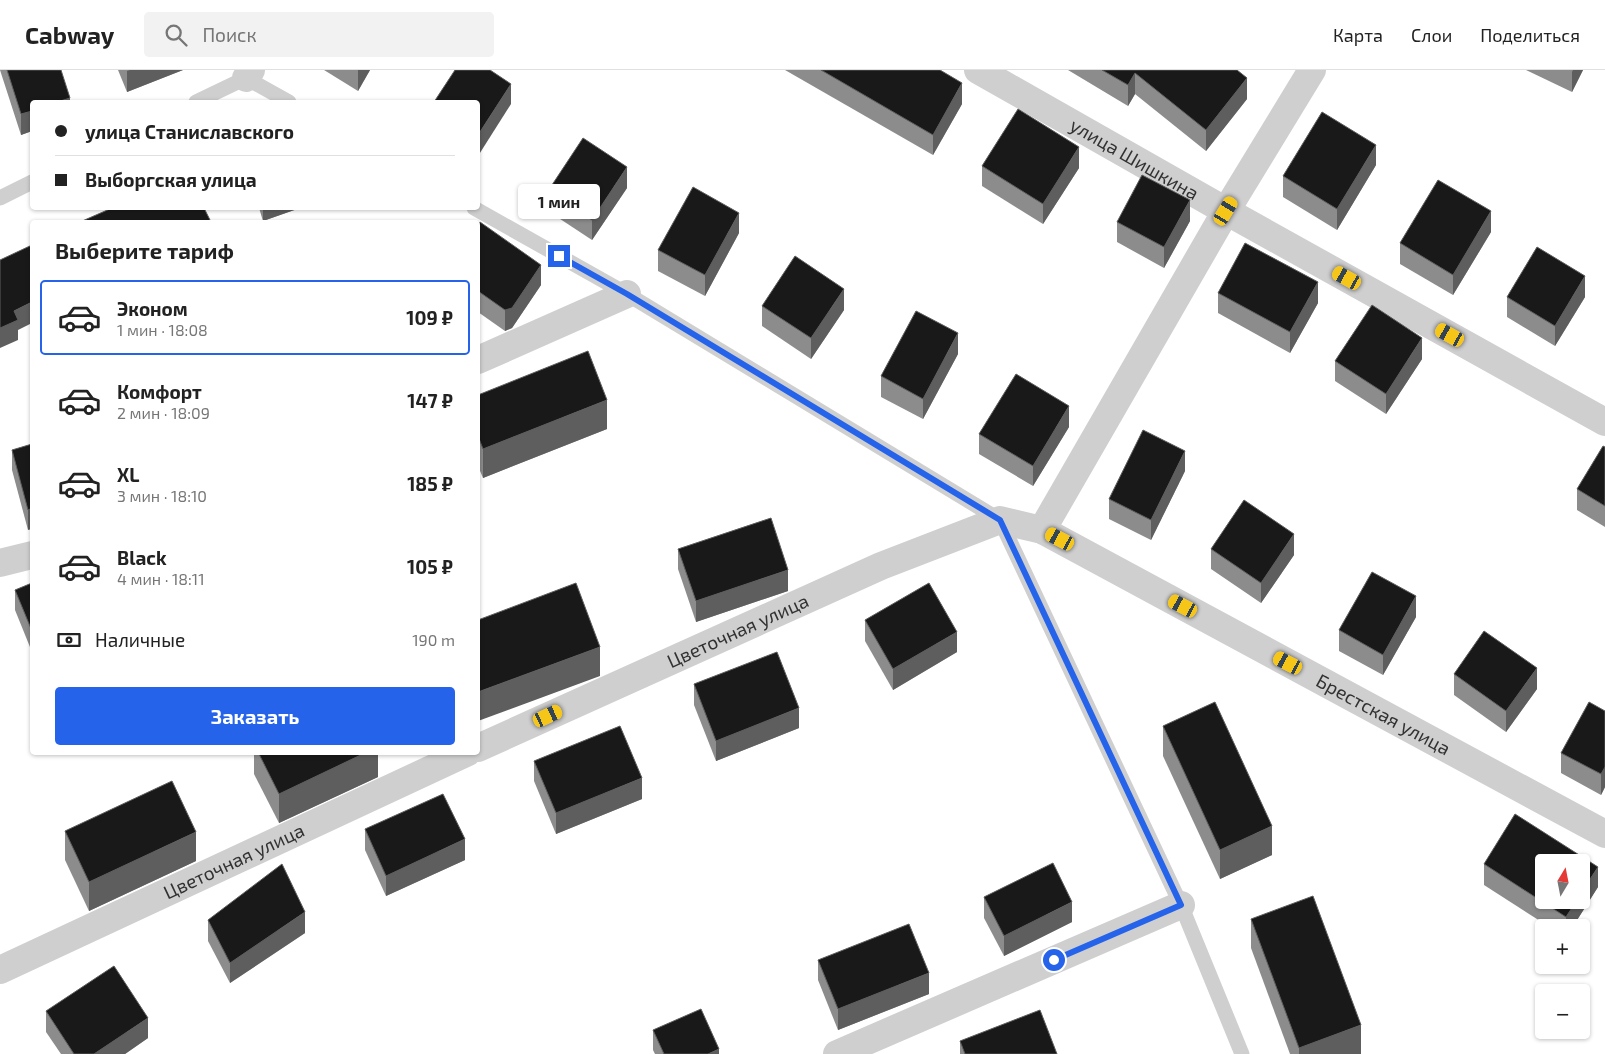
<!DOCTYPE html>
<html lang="ru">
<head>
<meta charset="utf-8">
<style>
  :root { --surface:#fff; --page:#f2f2f2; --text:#222; --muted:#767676; --line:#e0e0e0; --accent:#2563eb }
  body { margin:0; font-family:"Exo 2",sans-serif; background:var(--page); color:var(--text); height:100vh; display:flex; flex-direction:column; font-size:19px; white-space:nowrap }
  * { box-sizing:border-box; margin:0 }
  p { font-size:16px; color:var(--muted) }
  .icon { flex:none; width:28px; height:28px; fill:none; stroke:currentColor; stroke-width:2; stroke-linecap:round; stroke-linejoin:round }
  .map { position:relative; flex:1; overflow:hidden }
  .sheet { position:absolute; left:30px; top:150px; width:450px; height:535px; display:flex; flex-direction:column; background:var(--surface); border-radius:5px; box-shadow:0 1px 4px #0004 }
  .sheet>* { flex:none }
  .guide { position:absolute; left:30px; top:30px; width:450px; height:110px; border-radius:5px; box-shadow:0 1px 4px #0004; display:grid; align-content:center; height:110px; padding:0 25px; background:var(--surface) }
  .needle { width:32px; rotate:10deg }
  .buttons { position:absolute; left:1535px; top:784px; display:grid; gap:10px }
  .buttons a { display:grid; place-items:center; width:55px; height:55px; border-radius:5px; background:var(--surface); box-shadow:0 1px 4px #0004; font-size:25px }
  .end { position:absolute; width:22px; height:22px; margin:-11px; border:6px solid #2563eb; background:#fff; box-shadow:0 0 0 2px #fff }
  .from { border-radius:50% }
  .bubble { position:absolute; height:35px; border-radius:5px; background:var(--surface); box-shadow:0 1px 4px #0004; font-size:16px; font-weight:700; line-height:35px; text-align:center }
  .car { position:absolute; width:15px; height:30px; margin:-15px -8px; border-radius:6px; box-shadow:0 0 4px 1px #0007; background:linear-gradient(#f5c518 24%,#345 0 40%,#f5c518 0 76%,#345 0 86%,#f5c518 0) }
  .guide b { display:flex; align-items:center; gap:18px; height:48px; font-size:19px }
  .guide b+b { border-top:1px solid var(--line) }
  .guide i { width:12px; height:12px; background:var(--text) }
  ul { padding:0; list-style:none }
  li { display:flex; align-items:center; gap:15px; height:75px; margin:0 10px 8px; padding:0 15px; border:2px solid transparent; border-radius:5px }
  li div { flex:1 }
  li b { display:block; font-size:19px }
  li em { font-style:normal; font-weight:700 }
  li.on { border-color:var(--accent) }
  li>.icon { width:45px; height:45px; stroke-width:1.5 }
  h2 { padding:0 25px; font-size:22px; line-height:60px }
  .pay { display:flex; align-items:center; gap:12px; height:55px; padding:0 25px; font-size:19px }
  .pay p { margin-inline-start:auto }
  .button { display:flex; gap:10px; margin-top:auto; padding:10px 25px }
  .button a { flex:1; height:58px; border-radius:5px; background:var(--accent); color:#fff; font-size:20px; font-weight:700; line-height:58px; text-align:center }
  header { display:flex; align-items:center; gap:30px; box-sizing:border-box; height:70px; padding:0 25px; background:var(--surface); border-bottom:1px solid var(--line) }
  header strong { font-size:24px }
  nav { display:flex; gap:28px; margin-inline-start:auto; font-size:18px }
  .search { width:350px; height:45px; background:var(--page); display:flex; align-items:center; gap:12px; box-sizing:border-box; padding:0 18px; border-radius:5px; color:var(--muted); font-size:19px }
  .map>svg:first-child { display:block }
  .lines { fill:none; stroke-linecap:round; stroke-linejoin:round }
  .lane { stroke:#cfcfcf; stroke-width:15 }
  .street { stroke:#cfcfcf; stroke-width:28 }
  .wall { fill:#8c8c8c }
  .shaded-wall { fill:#5e5e5e }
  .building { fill:#191919; stroke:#5e5e5e }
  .route { stroke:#2563eb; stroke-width:6 }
  .labels { text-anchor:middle; stroke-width:5; stroke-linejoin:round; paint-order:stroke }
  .street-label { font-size:19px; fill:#323232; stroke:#fff }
</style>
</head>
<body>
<header>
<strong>Cabway</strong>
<div class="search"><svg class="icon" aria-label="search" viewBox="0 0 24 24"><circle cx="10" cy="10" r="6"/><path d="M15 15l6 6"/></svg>Поиск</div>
<nav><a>Карта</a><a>Слои</a><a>Поделиться</a></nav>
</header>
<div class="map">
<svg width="1605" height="984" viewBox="0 0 1605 984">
  <rect width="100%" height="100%" fill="#fff"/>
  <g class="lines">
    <g class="lane">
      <path d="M196,32L246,8L289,32"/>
      <path d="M0,128L32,112"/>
      <path d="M474,138L627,224L1000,450L1181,835L1242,984"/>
    </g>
    <g class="street">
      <path id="s1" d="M978,0L1226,141L1605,352"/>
      <path d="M246,8L251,0"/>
      <path d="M478,290L627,224"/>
      <path d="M1042,460L1226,141L1312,0"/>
      <path d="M0,493L32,485"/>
      <path id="s2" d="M478,678L881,496L1000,450L1042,460L1605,764"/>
      <path id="s3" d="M0,900L468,682"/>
      <path d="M837,984L1181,835"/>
    </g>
  </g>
  <g class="wall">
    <path d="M0,0H61L70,32H32V61L21,65Z"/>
    <path d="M118,0H183L127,22Z"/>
    <path d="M324,0H370L358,21Z"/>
    <path d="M785,0H940L962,34L933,85Z"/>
    <path d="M1068,0H1237L1247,29L1206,81L1135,24L1128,36Z"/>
    <path d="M1526,0H1583L1572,22Z"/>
    <path d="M1376,95L1337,160L1283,127V106Z"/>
    <path d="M982,96L1079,98L1043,154L982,116Z"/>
    <path d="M627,118L592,170L548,141V121Z"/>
    <path d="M259,138H300L263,151Z"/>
    <path d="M1190,151L1164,198L1117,172V152Z"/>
    <path d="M478,157L541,215L512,258L505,261L478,242Z"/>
    <path d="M1491,162L1453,225L1400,194V173Z"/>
    <path d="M739,163L705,226L658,201V180Z"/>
    <path d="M1218,223L1318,233L1290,283L1218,243Z"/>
    <path d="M1507,227H1585L1555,276L1507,247Z"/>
    <path d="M762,236L844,240L811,289L762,256Z"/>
    <path d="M958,284L923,349L881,327V306Z"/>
    <path d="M1422,289L1386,344L1335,311V291Z"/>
    <path d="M478,325L607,359L483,408L478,396Z"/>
    <path d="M1069,357L1033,416L979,384V364Z"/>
    <path d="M32,374L28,460L12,400V380Z"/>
    <path d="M1605,377V457L1577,440V419Z"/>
    <path d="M1185,401L1151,470L1109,449V429Z"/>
    <path d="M678,479L788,521L696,552L678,499Z"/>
    <path d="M1211,479L1294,485L1261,533L1211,499Z"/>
    <path d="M32,513V582L15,540V520Z"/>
    <path d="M1416,547L1383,605L1339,581V560Z"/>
    <path d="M865,550L957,582L893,620L865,571Z"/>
    <path d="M1454,604L1537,619L1506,662L1454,625Z"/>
    <path d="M694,614L799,658L716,691L694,635Z"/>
    <path d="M1605,641V717L1601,725L1561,703V683Z"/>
    <path d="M1163,656L1272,785L1220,809L1163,686Z"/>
    <path d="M254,682H378V707L279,753L254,704Z"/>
    <path d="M534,691L642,729L556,764L534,711Z"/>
    <path d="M365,759L465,790L386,826L365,780Z"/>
    <path d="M65,761L196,791L89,841L65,790Z"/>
    <path d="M1484,794L1598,817L1572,858H1551L1484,815Z"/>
    <path d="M984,827L1072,852L1004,886L984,848Z"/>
    <path d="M1251,849L1361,984H1290L1251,878Z"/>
    <path d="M208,850L305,863L230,913L208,871Z"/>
    <path d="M818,890L929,924L838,960L818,910Z"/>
    <path d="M46,941L148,968L125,984H61L46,962Z"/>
    <path d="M653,960L719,984H655L653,980Z"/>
    <path d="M960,971L1057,984H960Z"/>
  </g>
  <g class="shaded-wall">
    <path d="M130,0H183L127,22V1Z"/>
    <path d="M358,0H370L358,21Z"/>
    <path d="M1573,0H1583L1572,22V2Z"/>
    <path d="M1135,3V24L1128,36V15Z"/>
    <path d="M1247,8V29L1206,81V60Z"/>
    <path d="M962,13V34L933,85V65Z"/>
    <path d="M511,14V34L478,86V65Z"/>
    <path d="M70,28V32H57Z"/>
    <path d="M32,41V61L21,65V44Z"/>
    <path d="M1376,75V95L1337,160V139Z"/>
    <path d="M1079,77V98L1043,154V134Z"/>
    <path d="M627,97V118L592,170V150Z"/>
    <path d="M1190,130V151L1164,198V177Z"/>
    <path d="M263,138H300L263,151Z"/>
    <path d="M1491,141V162L1453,225V205Z"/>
    <path d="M739,143V163L705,226V205Z"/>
    <path d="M541,195V215L512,258L505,261V240Z"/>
    <path d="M1585,206V227L1555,276V256Z"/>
    <path d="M1318,212V233L1290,283V262Z"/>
    <path d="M844,219V240L811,289V268Z"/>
    <path d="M32,232V253L18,260V270L0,278V258L14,241Z"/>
    <path d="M958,263V284L923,349V329Z"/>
    <path d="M1422,268V289L1386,344V324Z"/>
    <path d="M607,330V359L483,408V379Z"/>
    <path d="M1069,336V357L1033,416V396Z"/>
    <path d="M1185,381V401L1151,470V450Z"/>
    <path d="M32,438V459L28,460V440Z"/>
    <path d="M1294,464V485L1261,533V513Z"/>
    <path d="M788,500V521L696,552V531Z"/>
    <path d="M1416,526V547L1383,605V585Z"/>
    <path d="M957,562V582L893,620V599Z"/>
    <path d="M600,577V606L478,651V622Z"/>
    <path d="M1537,598V619L1506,662V641Z"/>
    <path d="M799,638V658L716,691V671Z"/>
    <path d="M367,682H378V707L279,753V724Z"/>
    <path d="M1605,697V717L1601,725V704Z"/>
    <path d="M642,708V729L556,764V743Z"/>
    <path d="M1272,756V785L1220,809V780Z"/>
    <path d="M196,762V791L89,841V812Z"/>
    <path d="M465,769V790L386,826V806Z"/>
    <path d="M1598,797V817L1572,858H1566V847L1577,830H1581V823Z"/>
    <path d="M1072,832V852L1004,886V866Z"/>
    <path d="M305,842V863L230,913V893Z"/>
    <path d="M929,903V924L838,960V939Z"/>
    <path d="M148,948V968L125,984H94Z"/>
    <path d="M1361,955V984H1299V978Z"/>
    <path d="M719,979V984H708Z"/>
  </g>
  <g class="building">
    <path d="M7,0H61L70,28L57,32H32V41L21,44Z"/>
    <path d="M455,0H490L511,14L478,65V32H434Z"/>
    <path d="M821,0H940L962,13L933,65Z"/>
    <path d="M1102,0H1237L1247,8L1206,60L1135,3L1128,15Z"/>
    <path d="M1018,39L1079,77L1043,134L982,96Z"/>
    <path d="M1322,42L1376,75L1337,139L1283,106Z"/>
    <path d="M583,68L627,97L592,150L548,121Z"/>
    <path d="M1142,105L1190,130L1164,177L1117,152Z"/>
    <path d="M1438,110L1491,141L1453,205L1400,173Z"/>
    <path d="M693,117L739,143L705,205L658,180Z"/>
    <path d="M112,138H204L211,152H80Z"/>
    <path d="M480,152L541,195L512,238L505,240L478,221V157Z"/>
    <path d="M1245,173L1318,212L1290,262L1218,223Z"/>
    <path d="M32,175V232L14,241L18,250L0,258V190Z"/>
    <path d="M1537,177L1585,206L1555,256L1507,227Z"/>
    <path d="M795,186L844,219L811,268L762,236Z"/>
    <path d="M1372,235L1422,268L1386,324L1335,291Z"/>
    <path d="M916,241L958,263L923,329L881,306Z"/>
    <path d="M588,281L607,330L483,379L478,366V325Z"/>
    <path d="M1016,304L1069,336L1033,396L979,364Z"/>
    <path d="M1143,360L1185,381L1151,450L1109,429Z"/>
    <path d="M32,374V438L28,440L12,380Z"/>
    <path d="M1603,376L1605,377V436L1577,419Z"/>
    <path d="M1244,430L1294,464L1261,513L1211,479Z"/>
    <path d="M771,448L788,500L696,531L678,479Z"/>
    <path d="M1372,502L1416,526L1383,585L1339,560Z"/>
    <path d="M32,513V561L15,520Z"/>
    <path d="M576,513L600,577L478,622V550Z"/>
    <path d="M929,513L957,562L893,599L865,550Z"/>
    <path d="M1484,561L1537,598L1506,641L1454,604Z"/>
    <path d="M777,582L799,638L716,671L694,614Z"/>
    <path d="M1215,632L1272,756L1220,780L1163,656Z"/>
    <path d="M1589,632L1605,641V697L1601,704L1561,683Z"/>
    <path d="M620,656L642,708L556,743L534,691Z"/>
    <path d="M258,682H367L279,724Z"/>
    <path d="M172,711L196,762L89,812L65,761Z"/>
    <path d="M443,724L465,769L386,806L365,759Z"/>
    <path d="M1515,744L1598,797L1581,823V792H1544V830H1577L1566,847L1484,794Z"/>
    <path d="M1053,793L1072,832L1004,866L984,827Z"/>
    <path d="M282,794L305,842L230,893L208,850Z"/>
    <path d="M1313,826L1361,955L1299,978L1251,849Z"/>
    <path d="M909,854L929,903L838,939L818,890Z"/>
    <path d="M114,896L148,948L94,984H74L46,941Z"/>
    <path d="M701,939L719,979L708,984H664L653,960Z"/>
    <path d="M1040,940L1057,984H965L960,971Z"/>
  </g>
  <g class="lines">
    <path class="route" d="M559,186L627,224L1000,450L1181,835L1054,890"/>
  </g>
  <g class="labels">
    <g class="street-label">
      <text dy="7" stroke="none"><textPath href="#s1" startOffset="180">улица Шишкина</textPath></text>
      <text dy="7" stroke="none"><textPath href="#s2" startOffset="285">Цветочная улица</textPath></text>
      <text dy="7" stroke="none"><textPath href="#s2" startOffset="1001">Брестская улица</textPath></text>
      <text dy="7" stroke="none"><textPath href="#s3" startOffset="258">Цветочная улица</textPath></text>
    </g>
  </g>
</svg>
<div class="buttons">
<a><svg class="needle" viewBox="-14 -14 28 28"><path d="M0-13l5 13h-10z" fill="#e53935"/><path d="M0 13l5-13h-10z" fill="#767676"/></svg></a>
<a>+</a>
<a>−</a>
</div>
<i class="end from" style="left:1054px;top:890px"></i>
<i class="end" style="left:559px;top:186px"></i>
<div class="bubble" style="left:518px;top:114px;width:82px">1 мин</div>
<i class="car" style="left:1226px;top:141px;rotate:31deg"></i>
<i class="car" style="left:1347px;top:208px;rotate:299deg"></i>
<i class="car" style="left:1450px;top:265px;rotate:299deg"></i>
<i class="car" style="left:1060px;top:469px;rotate:298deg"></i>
<i class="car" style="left:1183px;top:536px;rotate:298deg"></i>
<i class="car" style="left:1288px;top:593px;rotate:298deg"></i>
<i class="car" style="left:548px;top:646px;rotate:65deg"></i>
<div class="guide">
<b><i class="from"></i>улица Станиславского</b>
<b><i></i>Выборгская улица</b>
</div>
<section class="sheet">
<h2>Выберите тариф</h2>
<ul>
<li class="on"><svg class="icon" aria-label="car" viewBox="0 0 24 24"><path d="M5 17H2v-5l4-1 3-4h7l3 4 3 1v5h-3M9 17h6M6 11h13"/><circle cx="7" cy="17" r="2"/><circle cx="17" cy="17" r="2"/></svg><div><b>Эконом</b><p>1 мин · 18:08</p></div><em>109 ₽</em></li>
<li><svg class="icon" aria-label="car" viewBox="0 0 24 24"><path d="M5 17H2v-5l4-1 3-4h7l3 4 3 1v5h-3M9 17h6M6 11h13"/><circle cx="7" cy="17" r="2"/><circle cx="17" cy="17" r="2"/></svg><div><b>Комфорт</b><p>2 мин · 18:09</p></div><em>147 ₽</em></li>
<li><svg class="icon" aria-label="car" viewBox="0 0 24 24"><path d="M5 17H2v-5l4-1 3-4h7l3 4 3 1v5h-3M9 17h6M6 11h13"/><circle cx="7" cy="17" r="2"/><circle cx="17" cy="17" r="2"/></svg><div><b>XL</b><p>3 мин · 18:10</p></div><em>185 ₽</em></li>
<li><svg class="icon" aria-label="car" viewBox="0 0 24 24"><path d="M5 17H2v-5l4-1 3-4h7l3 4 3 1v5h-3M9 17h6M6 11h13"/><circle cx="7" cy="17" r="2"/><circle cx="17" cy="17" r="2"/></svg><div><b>Black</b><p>4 мин · 18:11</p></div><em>105 ₽</em></li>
</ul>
<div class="pay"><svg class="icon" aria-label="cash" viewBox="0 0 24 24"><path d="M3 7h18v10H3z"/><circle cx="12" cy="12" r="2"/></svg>Наличные<p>190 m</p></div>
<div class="button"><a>Заказать</a></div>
</section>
</div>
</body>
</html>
